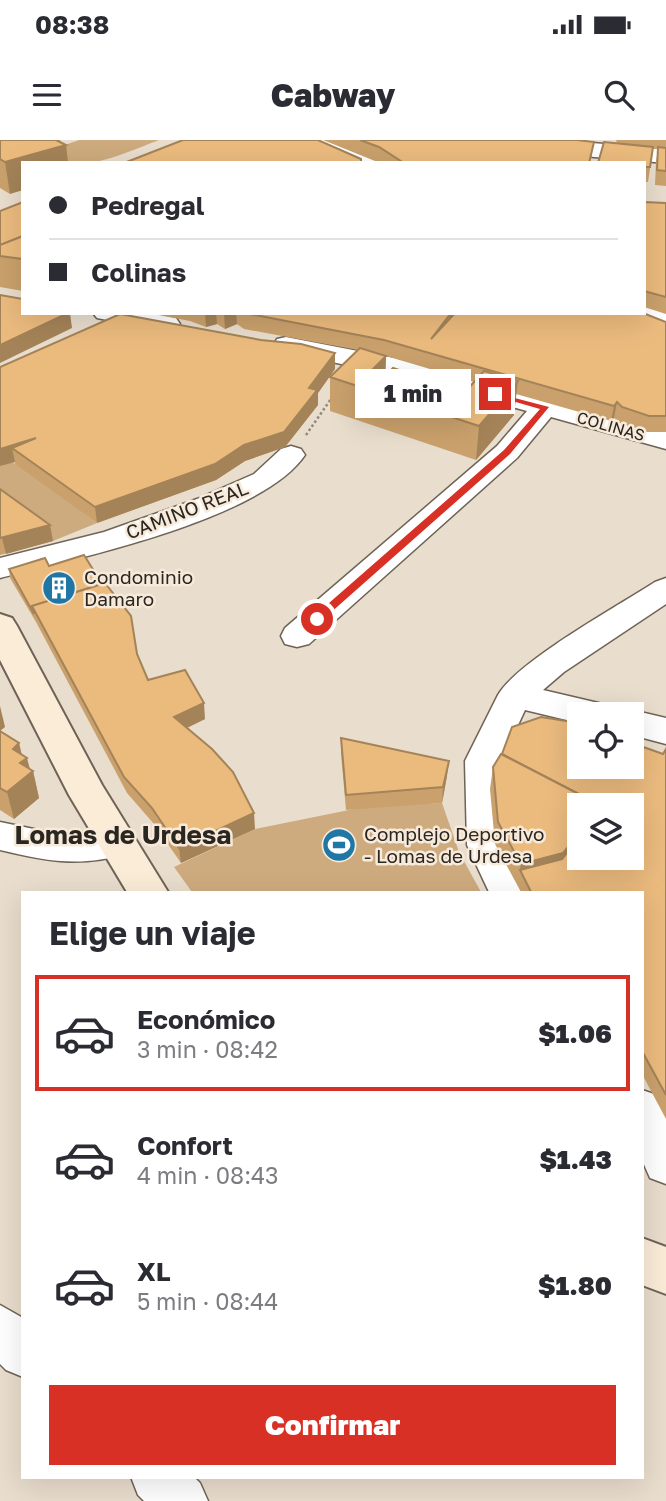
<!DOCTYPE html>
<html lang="es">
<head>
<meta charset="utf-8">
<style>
  :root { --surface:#fff; --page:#f7f7f7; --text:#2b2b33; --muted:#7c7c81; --line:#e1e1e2; --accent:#d93025 }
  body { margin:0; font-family:"Golos Text",sans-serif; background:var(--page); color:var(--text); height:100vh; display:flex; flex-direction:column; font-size:26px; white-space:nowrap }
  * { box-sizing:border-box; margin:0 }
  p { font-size:23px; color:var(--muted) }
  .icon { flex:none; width:38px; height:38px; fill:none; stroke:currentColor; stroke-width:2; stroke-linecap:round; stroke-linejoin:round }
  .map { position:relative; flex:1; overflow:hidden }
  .side { position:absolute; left:21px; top:751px; width:623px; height:588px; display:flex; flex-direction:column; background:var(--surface); border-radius:0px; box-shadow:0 7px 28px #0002 }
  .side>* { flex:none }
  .guide { position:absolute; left:21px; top:21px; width:625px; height:154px; border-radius:0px; box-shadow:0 7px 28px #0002; display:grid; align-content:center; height:154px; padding:0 28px; background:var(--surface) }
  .fabs { position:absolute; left:567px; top:562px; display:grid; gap:14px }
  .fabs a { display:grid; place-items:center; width:77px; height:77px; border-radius:0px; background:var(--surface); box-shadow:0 7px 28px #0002; font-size:35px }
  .end { position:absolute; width:32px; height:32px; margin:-16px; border:9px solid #d93025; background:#fff; box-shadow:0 0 0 4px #fff }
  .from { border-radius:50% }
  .bubble { position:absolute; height:49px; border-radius:0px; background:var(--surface); box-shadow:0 7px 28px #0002; font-size:23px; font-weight:800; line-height:49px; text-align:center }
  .guide b { display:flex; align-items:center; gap:24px; height:66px; font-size:26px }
  .guide b+b { border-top:2px solid var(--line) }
  .guide i { width:18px; height:18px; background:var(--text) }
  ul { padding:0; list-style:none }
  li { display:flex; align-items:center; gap:21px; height:116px; margin:0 14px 10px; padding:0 14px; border:4px solid transparent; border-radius:0px }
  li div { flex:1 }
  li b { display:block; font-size:26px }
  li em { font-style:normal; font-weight:800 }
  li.current { border-color:var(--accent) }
  li>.icon { width:63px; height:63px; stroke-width:1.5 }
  h2 { padding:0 28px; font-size:32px; line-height:84px }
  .action { display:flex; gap:14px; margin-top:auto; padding:14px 28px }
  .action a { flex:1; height:80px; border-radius:0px; background:var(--accent); color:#fff; font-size:28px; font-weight:800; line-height:80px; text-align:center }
  .status { display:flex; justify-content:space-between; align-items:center; height:49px; padding:0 35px; background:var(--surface); direction:ltr }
  .status svg { height:19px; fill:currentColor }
  header { display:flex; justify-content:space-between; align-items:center; height:91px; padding:0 28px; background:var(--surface); font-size:32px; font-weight:800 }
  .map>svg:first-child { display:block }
  .green { fill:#ceab7e }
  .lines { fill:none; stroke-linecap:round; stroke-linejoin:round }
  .street-casing { stroke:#6e6356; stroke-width:3 }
  .secondary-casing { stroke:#6e6356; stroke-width:4 }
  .path { stroke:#91887d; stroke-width:2.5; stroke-dasharray:2.5 2.5; stroke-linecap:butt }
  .street { fill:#fff; fill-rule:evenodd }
  .secondary { fill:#fbecd8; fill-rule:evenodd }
  .wall { fill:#caa16c; fill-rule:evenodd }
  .shaded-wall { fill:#a48358 }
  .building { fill:#ebbb7e; stroke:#a48358; stroke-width:2 }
  .route { fill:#d93025 }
  .labels { text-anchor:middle; stroke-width:5; stroke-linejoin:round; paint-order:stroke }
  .far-street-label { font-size:16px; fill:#2a2620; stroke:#f7eada }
  .street-label { font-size:19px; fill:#2a2620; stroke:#f7eada }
  .poi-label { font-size:19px; fill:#2a2620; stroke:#f7eada; text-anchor:start }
  .district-label { font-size:26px; font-weight:bold; fill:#2a2620; stroke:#f7eada }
</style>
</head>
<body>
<div class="status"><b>08:38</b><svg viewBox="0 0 49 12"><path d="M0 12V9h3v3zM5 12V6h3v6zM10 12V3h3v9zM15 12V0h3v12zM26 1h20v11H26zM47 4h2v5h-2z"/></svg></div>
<header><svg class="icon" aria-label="menu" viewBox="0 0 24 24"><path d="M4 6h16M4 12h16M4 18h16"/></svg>Cabway<svg class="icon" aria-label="search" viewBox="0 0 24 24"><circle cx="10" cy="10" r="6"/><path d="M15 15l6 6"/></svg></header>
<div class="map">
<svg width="666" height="1361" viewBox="0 0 666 1361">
  <rect width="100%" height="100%" fill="#e9ddcd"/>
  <g class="green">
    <path d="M79,0H159C122,14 75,38 37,15Z"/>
    <path d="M11,322L24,328L97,383L53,401L0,363V326Z"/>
    <path d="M442,663L459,712L481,752H192L174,727L255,689L364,667Z"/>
  </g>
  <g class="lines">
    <g class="street-casing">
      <g id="street">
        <path d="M307,0H337L378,18L381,23H351L310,5Z"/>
        <path d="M464,0H555L666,9V23L475,7Z"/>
        <path d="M644,165L666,172V189L634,178L630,173H644Z"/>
        <path d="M93,173H151L176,178L180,184L176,190L167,192L97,178Z"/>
        <path d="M286,197L394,218L666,291V309L551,277L517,318L309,504L297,507L285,504L281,496L285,488L497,306L527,271L391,234L277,211L273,205L277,199Z"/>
        <path d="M291,306L301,309L305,315C262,379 76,419 0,438V418L104,392L197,359L254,334L281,309Z"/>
        <path d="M666,438V464L564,532L543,550L607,565L612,574H579V583L525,570L501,621L505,705L527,752H489L467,705L465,621L498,555C518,521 618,466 655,442Z"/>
        <path d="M632,570L666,578V604L632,595V574H620Z"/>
        <path d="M0,682L58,694L115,689L128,693L134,703L128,713C81,728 46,721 0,710Z"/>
        <path d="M642,950L657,955L666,975V1044L650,1038L642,1020Z"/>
        <path d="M0,1165L23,1178V1237L6,1230L0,1224Z"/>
        <path d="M131,1337H194L200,1343L208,1361H144L138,1355Z"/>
      </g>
    </g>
    <g class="secondary-casing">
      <g id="secondary">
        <path d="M0,474L12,478L17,486L102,645L168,752H127L69,655L0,520Z"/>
        <path d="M642,1098L666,1107V1154L642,1145Z"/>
      </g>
    </g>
    <path class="path" d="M306,295L333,256"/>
    <use href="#street" class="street"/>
    <use href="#secondary" class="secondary"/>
  </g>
  <g class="wall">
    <path d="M0,0H60L61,2L66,5L68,23H23L10,54L0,48Z"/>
    <path d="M323,0H577L592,16L590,23H380Z"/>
    <path d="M616,0H666V46L655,45L656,22L658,9H653L648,42H644V23L617,3Z"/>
    <path d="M23,62V151L0,147V71Z"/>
    <path d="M644,62L666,63V174L644,167Z"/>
    <path d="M148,173H643L666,182V292H646L619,283L614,278L611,281L516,254L514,275L476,320L330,271V237L358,210L244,189L237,184L225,189L217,184L206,187L190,181ZM386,216L474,242L465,252L385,236Z"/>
    <path d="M335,213V229L318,253V265L285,307L245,321L216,340L97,383L15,324V322L0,326V227Z"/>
    <path d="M0,349L50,385L53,401L0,415Z"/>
    <path d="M49,426L137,514L148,540L205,579L187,588L255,689L181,723L154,684L127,653L36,482L10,438L9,429Z"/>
    <path d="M0,591L19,603L22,615L30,629L33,631L39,658L14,679L0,670Z"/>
    <path d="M341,598L447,636L442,663L346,670L341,613Z"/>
    <path d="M666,609V979L642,934V752H521L495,704L490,649L493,627L663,614Z"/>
  </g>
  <g class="shaded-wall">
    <path d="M66,5L68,23H23V50L10,54L5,22Z"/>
    <path d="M68,173H70L72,188L0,223V205Z"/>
    <path d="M205,173H216L217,184L206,187Z"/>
    <path d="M224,173H236L237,184L225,189Z"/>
    <path d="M335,213V229L318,253V265L285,307L245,321L216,340L97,383L95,367L309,248Z"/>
    <path d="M386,216L385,249L367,235Z"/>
    <path d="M518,241L514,275L476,320L479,286Z"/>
    <path d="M617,262L614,278L611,281L614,266Z"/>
    <path d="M36,298L12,308L15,322L0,326V309Z"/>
    <path d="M50,385L53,401L6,414L2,398Z"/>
    <path d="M204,563L205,579L176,593L174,577Z"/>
    <path d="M0,566L5,587L0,591Z"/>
    <path d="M19,603L23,621L27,618L31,633L33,631L39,658L14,679L7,652L13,609Z"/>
    <path d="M449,621L447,636L442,663L443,647Z"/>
    <path d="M254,673L255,689L181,723L179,708Z"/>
    <path d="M579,694V710L559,735L520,730L521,724Z"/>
  </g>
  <g class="building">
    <path d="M0,0H56L66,5L5,22L0,19Z"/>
    <path d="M183,0H318L361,19V23H124Z"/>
    <path d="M360,0H577L594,2L589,23H404L379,7Z"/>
    <path d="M604,2L653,7L650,27H644V23H598Z"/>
    <path d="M658,7L666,8V31L657,30Z"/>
    <path d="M23,62V96L0,105V71Z"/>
    <path d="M644,62L666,63V157L644,151Z"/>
    <path d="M23,96V119L0,116V105Z"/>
    <path d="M0,155L23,159V173H68L0,205Z"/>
    <path d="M245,173H453L448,177L431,199L455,173H643L666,182V276H649L622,267L617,262L614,266L384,200Z"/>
    <path d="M120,174L261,200L301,204L335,213L309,248L317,250L284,292L244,305L215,324L95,367L12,308L36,298L0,309V227Z"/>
    <path d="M360,208L386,216L367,235L382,240L393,228L465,252L484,231L518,241L479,286L330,237Z"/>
    <path d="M0,349L50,385L0,398Z"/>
    <path d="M84,415L102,444L32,466L34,474L9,429L45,418L49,426Z"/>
    <path d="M105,443L131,476L137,514L148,540L185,530L204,563L174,577L212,609L233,632L254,673L179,708L152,668L124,637L32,466Z"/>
    <path d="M541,577L579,583V626H632V603L663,614L666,609V955L642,911V752H531L520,730L562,719L579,698V718H632V665H600L502,614L512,587Z"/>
    <path d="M0,591L19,603L13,609L27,618L20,623L33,631L7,652L0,648Z"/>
    <path d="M341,598L449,621L443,647L346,655Z"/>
    <path d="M501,614L600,665H579V694L563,713L521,724L498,682L493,627Z"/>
  </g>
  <path class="route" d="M492,252L549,267L510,314L320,482H313V477L504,310L540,269L492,255Z"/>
  <defs>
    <g id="building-disc" transform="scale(1.75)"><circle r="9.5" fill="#2077a6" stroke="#f7eada"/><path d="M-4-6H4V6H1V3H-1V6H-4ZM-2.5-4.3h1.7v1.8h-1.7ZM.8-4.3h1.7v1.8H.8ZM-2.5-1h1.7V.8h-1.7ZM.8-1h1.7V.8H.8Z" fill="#fff"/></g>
    <g id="stadium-disc" transform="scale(1.75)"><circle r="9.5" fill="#2077a6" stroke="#f7eada"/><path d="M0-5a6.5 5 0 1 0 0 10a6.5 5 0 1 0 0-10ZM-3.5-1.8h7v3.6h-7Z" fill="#fff"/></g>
  </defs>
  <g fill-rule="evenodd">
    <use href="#building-disc" x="59" y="448"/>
    <use href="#stadium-disc" x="339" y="705"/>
  </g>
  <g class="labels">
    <g class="far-street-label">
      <text transform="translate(611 286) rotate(16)" y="6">COLINAS</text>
    </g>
    <g class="street-label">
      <text transform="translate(187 370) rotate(-21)" y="7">CAMINO REAL</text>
    </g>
    <g class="poi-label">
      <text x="84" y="444">Condominio<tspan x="84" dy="22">Damaro</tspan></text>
      <text x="364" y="701">Complejo Deportivo<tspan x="364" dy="22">- Lomas de Urdesa</tspan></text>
    </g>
    <g class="district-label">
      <text x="123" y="704">Lomas de Urdesa</text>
    </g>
  </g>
</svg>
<div class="fabs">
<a><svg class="icon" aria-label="locate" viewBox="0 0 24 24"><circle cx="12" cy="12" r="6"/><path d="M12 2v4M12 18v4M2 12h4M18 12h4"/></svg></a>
<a><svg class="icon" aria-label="layers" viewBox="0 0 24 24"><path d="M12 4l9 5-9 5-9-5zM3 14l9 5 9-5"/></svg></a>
</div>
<i class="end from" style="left:317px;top:479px"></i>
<i class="end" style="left:495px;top:254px"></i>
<div class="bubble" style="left:355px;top:229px;width:116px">1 min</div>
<div class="guide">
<b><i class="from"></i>Pedregal</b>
<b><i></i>Colinas</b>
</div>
<section class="side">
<h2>Elige un viaje</h2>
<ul>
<li class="current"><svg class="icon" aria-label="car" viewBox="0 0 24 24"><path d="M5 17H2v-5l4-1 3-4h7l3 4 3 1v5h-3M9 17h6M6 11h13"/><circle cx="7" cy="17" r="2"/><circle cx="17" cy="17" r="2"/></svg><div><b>Económico</b><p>3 min · 08:42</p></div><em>$1.06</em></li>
<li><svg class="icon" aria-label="car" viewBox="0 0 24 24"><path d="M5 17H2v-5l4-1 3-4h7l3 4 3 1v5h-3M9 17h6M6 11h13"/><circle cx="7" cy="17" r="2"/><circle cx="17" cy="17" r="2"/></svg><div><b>Confort</b><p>4 min · 08:43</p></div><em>$1.43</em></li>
<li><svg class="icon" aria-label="car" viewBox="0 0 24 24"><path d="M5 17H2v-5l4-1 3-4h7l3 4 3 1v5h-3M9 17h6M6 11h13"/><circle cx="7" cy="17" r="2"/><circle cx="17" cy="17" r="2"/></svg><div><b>XL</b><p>5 min · 08:44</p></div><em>$1.80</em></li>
</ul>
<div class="action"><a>Confirmar</a></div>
</section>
</div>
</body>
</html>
